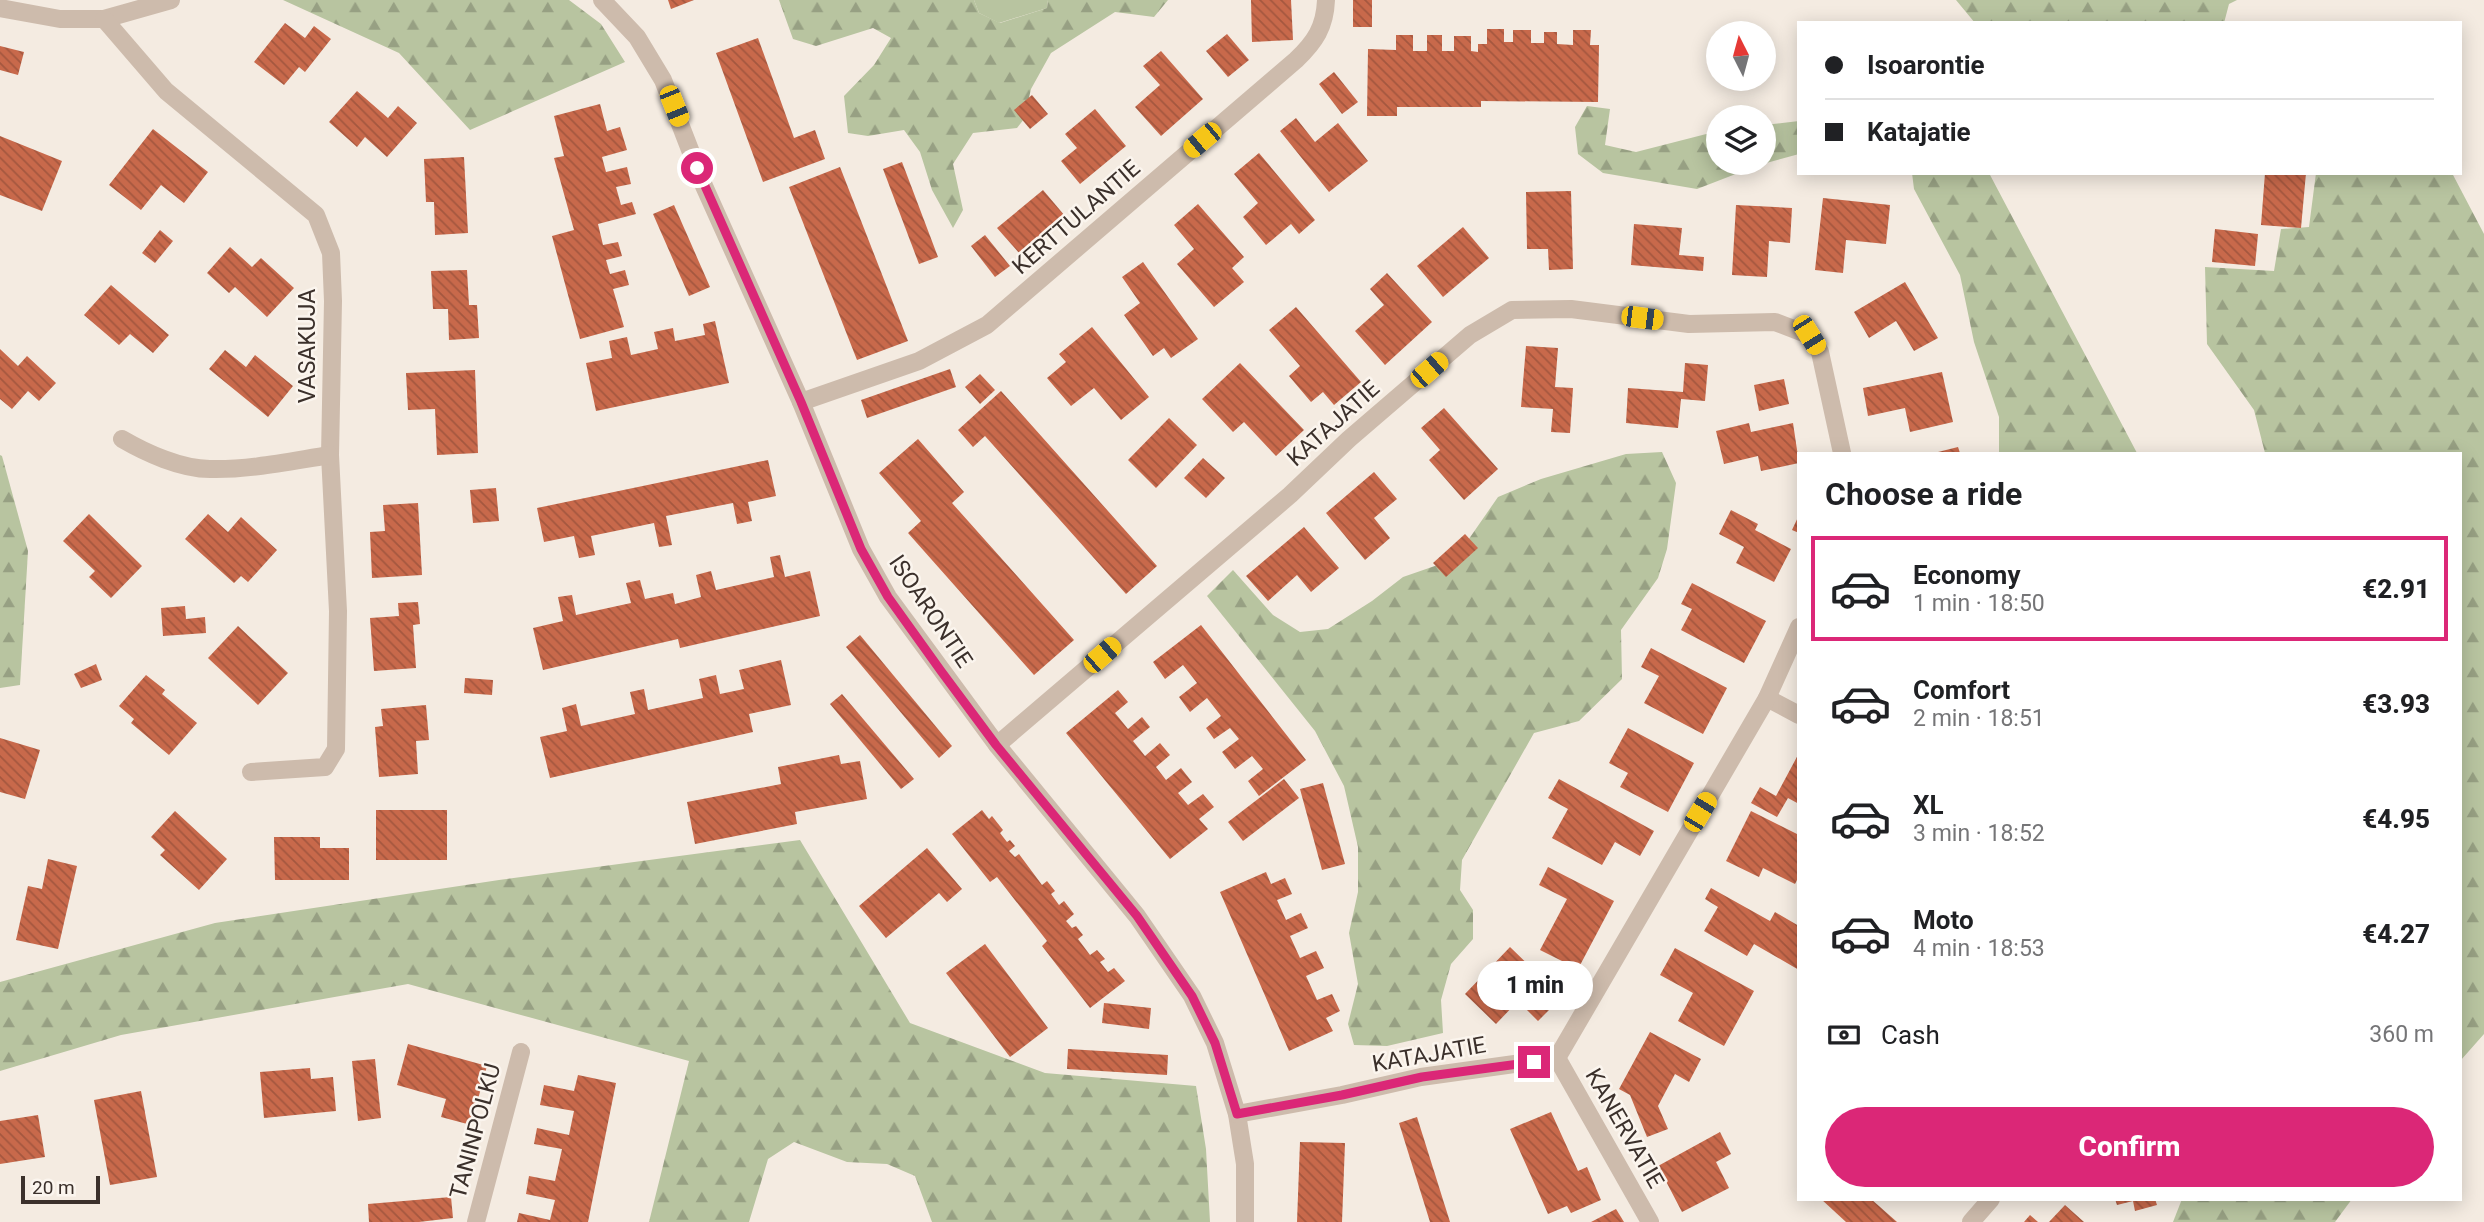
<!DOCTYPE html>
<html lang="en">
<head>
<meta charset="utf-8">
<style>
  :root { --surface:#fff; --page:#f6f6f6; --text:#202124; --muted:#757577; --line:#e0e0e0; --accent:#db2777 }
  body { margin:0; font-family:Roboto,sans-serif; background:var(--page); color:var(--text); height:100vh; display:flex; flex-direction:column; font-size:26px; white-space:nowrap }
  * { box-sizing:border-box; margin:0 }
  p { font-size:23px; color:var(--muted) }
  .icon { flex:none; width:38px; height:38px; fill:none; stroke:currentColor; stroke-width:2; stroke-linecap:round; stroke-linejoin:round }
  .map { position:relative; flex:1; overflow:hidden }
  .sheet { position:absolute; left:1797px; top:452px; width:665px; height:749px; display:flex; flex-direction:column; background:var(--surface); border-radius:0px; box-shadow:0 4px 18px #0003 }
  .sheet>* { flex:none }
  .top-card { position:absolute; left:1797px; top:21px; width:665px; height:154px; border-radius:0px; box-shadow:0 4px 18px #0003; display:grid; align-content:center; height:154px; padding:0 28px; background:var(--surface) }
  .needle { width:46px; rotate:354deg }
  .controls { position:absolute; left:1706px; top:21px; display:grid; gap:14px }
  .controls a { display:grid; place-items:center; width:70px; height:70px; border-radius:50%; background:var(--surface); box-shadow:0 4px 18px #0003; font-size:35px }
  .scale { position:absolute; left:21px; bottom:18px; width:79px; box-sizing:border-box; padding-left:7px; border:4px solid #3b302b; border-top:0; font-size:19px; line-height:24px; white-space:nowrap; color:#3b302b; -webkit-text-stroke:5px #fbf5ee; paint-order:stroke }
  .end { position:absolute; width:32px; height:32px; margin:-16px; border:9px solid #db2777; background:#fff; box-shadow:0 0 0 4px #fff }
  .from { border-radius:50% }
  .bubble { position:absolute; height:49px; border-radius:24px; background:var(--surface); box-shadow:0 4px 18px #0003; font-size:23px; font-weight:800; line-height:49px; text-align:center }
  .car { position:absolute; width:21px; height:42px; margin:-21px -10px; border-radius:9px; box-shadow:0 0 5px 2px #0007; background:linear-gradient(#f5c518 24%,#345 0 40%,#f5c518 0 76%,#345 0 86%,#f5c518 0) }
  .top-card b { display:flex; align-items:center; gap:24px; height:66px; font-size:26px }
  .top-card b+b { border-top:2px solid var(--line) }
  .top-card i { width:18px; height:18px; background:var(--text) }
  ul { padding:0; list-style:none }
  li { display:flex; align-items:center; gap:21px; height:105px; margin:0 14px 10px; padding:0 14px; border:4px solid transparent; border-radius:0px }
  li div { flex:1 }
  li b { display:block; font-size:26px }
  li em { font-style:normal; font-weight:800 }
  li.active { border-color:var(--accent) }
  li>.icon { width:63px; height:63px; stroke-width:1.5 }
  h2 { padding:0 28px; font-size:32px; line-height:84px }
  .pay { display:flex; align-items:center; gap:18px; height:77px; padding:0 28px; font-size:26px }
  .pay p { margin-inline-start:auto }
  .primary-button { display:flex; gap:14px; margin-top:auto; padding:14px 28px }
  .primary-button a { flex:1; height:80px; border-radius:42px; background:var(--accent); color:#fff; font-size:28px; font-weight:800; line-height:80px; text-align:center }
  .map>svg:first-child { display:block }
  .green { fill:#b8c4a0 }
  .forest { fill:url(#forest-firs) }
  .building { fill:url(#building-back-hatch) }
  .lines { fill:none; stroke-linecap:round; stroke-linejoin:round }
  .minor { stroke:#cdbbac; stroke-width:18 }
  .route { stroke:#db2777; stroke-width:9 }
  .labels { text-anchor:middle; stroke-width:5; stroke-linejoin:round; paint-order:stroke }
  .street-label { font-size:23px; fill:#3b302b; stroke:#fbf5ee }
</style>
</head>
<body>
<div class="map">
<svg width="2484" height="1222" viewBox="0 0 2484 1222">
  <defs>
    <pattern id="forest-firs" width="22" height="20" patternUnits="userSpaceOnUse" patternTransform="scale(1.75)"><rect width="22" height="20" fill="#b8c4a0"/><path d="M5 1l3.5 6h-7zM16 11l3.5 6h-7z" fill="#97a083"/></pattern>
    <pattern id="building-back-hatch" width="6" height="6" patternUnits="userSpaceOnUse" patternTransform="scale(1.75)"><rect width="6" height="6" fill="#c8694b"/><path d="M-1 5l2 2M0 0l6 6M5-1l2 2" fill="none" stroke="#a4573f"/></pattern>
  </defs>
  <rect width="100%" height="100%" fill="#f4ebe1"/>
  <path class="green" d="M974,0H1048L1047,8L999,23L979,13Z"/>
  <g class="forest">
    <path d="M283,0H569L601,24L625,62L470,130L399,53Z"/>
    <path d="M779,0H974L979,13L1000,23L1047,8L1048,0H1168L1154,17L1115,12L1051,53L1031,89L1024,119L1017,128L973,133L953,164L963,210L953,228L932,190L920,152L904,130L868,136L848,133L844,96L874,65L891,38L873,28L816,46L793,39Z"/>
    <path d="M1956,0H2237L2229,4L2224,23H1975Z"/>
    <path d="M1587,106L1610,109L1605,145L1636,152L1718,131V163H1764V125L1799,121V154L1759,165L1697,189L1603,173L1578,154L1575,127Z"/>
    <path d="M1912,173H1989L2137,453H1999V417L1974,342L1960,275L1914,189Z"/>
    <path d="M2316,173H2452L2484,234V1034L2461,1060L2460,453H2265L2254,410L2207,344L2205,267L2274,271L2281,229L2309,227Z"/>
    <path d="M1662,452L1676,483L1667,549L1658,578L1621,630L1622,679L1579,721L1534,733L1462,860L1460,890L1473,910V939L1451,964L1441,1000L1443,1033L1387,1046L1354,1045L1348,1024L1358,984L1349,933L1358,892V847L1344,786L1315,731L1207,596L1233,570L1273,615L1300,632L1328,629L1372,601L1403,577L1455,559L1498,497L1541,479L1626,454Z"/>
    <path d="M0,455L2,456L28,551L20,685L0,688Z"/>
    <path d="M800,840L910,1023L1045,1073L1196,1086L1206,1149L1210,1222H932L915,1176L887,1164L847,1162L794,1142L768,1159L749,1222H649L689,1061L408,984L121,1035L0,1071V982L215,923L499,880Z"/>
    <path d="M2182,1199H2352L2335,1222H2173Z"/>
  </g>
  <g class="building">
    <path d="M668,0H694L671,9Z"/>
    <path d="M1251,0H1291L1293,40L1252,42Z"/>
    <rect x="1353" y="0" width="19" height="27"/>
    <path d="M285,23L305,38L314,26L331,39L305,72L299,67L284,85L254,62Z"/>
    <path d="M1487,29H1504V42H1513V30H1531V43H1544V32H1557V44L1573,45V30H1591L1590,45H1599L1598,102L1481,101V107H1397V116H1367L1368,49L1396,50V35H1413V51H1427V35H1442V51H1454V36H1471V51L1478,52V44H1487Z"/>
    <path d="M1227,34L1249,60L1228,77L1206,51Z"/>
    <path d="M758,38L794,138L815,130L825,159L763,182L716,53Z"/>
    <path d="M0,46L24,52L18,75L0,70Z"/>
    <path d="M1161,51L1203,99L1161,136L1135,107L1160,85L1143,66Z"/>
    <path d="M1334,72L1358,102L1342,114L1319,84Z"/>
    <path d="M357,91L388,118L398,106L417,123L387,157L365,137L357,147L329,122Z"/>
    <path d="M1032,95L1048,114L1030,129L1014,110Z"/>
    <path d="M600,104L607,131L620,127L627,150L602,157L606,172L627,167L631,184L616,187L621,205L632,202L636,214L598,224L603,245L618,242L622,256L606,260L610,274L625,270L629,285L613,289L624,327L580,339L552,236L574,230L554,158L564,156L554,116Z"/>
    <path d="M1095,109L1126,146L1080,184L1061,161L1077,148L1065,134Z"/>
    <path d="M1296,118L1315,142L1338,123L1368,161L1329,192L1280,131Z"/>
    <path d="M153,129L208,172L184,203L161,185L141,210L109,185Z"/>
    <path d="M0,136L62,161L42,211L0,195Z"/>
    <path d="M1259,153L1315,220L1299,234L1291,224L1266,245L1243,217L1258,203L1234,174Z"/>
    <path d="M464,157L468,233L435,235L434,202H426L424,159Z"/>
    <path d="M902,162L938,257L919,264L883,169Z"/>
    <path d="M840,167L908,341L857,360L789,187Z"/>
    <path d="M2265,173H2306L2301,228L2261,225Z"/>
    <path d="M1043,190L1065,216L1020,254L997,228Z"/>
    <path d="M1571,191L1573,269L1549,270L1548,249H1527L1526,192Z"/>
    <path d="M1823,198L1890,205L1886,244L1846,240L1843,273L1815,270Z"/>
    <path d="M1198,204L1244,257L1232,268L1244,282L1214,307L1177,264L1194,249L1174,225Z"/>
    <path d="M674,205L710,287L689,296L653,214Z"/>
    <path d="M1736,205L1792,208L1790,243L1769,241L1767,277L1732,275Z"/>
    <path d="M1634,224L1682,228L1679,255L1704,257L1703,271L1631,265Z"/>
    <path d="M1463,227L1489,258L1443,297L1417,266Z"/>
    <path d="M2215,229L2258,234L2255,266L2212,262Z"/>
    <path d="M160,230L173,241L155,263L142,253Z"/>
    <path d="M985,235L1010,266L995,277L971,246Z"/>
    <path d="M230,247L252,267L261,258L294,288L267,317L235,287L229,293L207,273Z"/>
    <path d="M1143,262L1198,339L1171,358L1164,348L1153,356L1124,315L1140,303L1122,277Z"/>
    <path d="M467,270L469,305H477L479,338L449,340L448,309H433L431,271Z"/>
    <path d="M1387,273L1432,322L1385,365L1355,331L1384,305L1370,289Z"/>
    <path d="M1905,282L1938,338L1914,351L1896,321L1869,338L1854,312Z"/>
    <path d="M111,285L169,335L153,353L130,334L119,345L84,315Z"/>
    <path d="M1296,307L1361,382L1334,405L1323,392L1311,402L1289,376L1300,366L1269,330Z"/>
    <path d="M715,321L729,383L596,411L586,363L612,358L609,341L627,337L631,355L658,349L654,332L673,328L675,341L705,335L703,324Z"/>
    <path d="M1092,327L1149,397L1121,420L1094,388L1071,406L1047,378L1066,362L1059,354Z"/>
    <path d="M1526,346L1558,348L1555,387L1573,388L1570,433L1551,432L1553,409L1521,407Z"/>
    <path d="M0,349L18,366L27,356L56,383L39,401L28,391L12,409L0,399Z"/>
    <path d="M225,350L246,367L255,355L293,386L268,417L209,369Z"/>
    <path d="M1240,363L1304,430L1276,456L1244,422L1233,432L1202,399Z"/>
    <path d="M1685,363L1708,365L1705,401L1681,399L1678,428L1626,423L1628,388L1683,392Z"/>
    <path d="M950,369L956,387L867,418L861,400Z"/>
    <path d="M475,370L478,453L437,455L435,409L408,410L406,373Z"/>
    <path d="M1942,372L1953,422L1910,432L1905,408L1868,416L1863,388Z"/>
    <path d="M980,374L995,390L980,404L965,387Z"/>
    <path d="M1784,379L1789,404L1759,411L1754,385Z"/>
    <path d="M1001,391L1157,566L1126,594L985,436L973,447L958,430Z"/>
    <path d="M1444,408L1498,469L1464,500L1429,460L1440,450L1421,428Z"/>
    <path d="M1169,418L1197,445L1156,488L1128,460Z"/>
    <path d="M1749,423L1751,432L1793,423L1799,463L1761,471L1758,456L1724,464L1716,431Z"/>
    <path d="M918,439L964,492L952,503L1074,640L1034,675L908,533L921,521L879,473Z"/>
    <path d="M1958,447L1960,453H1938V452Z"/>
    <path d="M1203,458L1225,478L1206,498L1184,478Z"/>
    <path d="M768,460L776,496L748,502L752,521L737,524L733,503L666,516L672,545L659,547L654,523L591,536L595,555L579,558L574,536L544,542L537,508Z"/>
    <path d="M1374,472L1397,499L1374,518L1390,538L1365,560L1326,513Z"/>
    <path d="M496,488L499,521L473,523L470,490Z"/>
    <path d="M418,503L422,575L372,578L370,532L385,531L383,505Z"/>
    <path d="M1731,510L1758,524L1755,530L1791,549L1774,582L1736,563L1744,547L1719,534Z"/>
    <path d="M89,514L142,566L111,598L89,577L95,571L63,541Z"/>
    <path d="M208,514L228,532L241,517L277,550L248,582L241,576L234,583L185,539Z"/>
    <path d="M1799,515V533L1792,530Z"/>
    <path d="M1304,527L1339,568L1311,592L1297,575L1268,601L1246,576Z"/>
    <path d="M1465,534L1478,548L1446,577L1433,563Z"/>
    <path d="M780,555L785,577L810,571L820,616L680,648L678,639L543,670L533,628L563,621L558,597L572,595L576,615L631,603L626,583L640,580L645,599L673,593L675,604L701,597L696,575L711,571L716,590L774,577L770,557Z"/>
    <path d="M1692,583L1766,621L1744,663L1681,630L1692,609L1681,604Z"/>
    <path d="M418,602L420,624L413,625L416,668L374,671L370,618L399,616L398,603Z"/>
    <path d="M185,606L186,619L205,617L206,633L163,636L161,608Z"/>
    <path d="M1201,625L1306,760L1259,796L1248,781L1263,769L1252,756L1235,769L1222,752L1239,739L1230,728L1214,739L1206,728L1221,716L1207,698L1190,712L1179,697L1197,683L1183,665L1165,679L1153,662Z"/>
    <path d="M238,626L288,673L258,705L208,658Z"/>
    <path d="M860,635L952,746L939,758L846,647Z"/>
    <path d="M1651,648L1727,688L1703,734L1644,703L1659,676L1641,667Z"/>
    <path d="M781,660L791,705L749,714L753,732L550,778L540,737L567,731L562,708L576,704L581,726L635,714L630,692L644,689L648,710L703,698L699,679L716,675L720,694L744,689L739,670Z"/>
    <path d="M96,664L102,680L81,688L74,674Z"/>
    <path d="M146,675L165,690L162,694L197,723L169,755L131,723L134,719L119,706Z"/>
    <path d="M465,678L493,680L492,695L464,693Z"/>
    <path d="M1118,690L1128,702L1115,713L1128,729L1142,717L1150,727L1133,741L1145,756L1160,743L1170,755L1156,767L1166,780L1181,768L1192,782L1178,793L1188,805L1203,794L1214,807L1199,819L1208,829L1170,859L1066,733Z"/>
    <path d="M842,694L914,779L901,789L830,704Z"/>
    <path d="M426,705L429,740L416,741L418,774L379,777L375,727L383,726L381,709Z"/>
    <path d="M1628,728L1694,763L1668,812L1620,787L1628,773L1609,763Z"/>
    <path d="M0,738L40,750L25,799L0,792Z"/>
    <path d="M1799,753V804L1788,798L1777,817L1751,803L1760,787L1776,796Z"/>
    <path d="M839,755L841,764L860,761L867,799L795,812L797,824L695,844L687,802L781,784L778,767Z"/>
    <path d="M1284,779L1299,798L1243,841L1228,822Z"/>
    <path d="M1559,779L1654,831L1640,856L1615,842L1602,865L1552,838L1568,809L1548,798Z"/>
    <path d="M1323,783L1345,864L1322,870L1300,789Z"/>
    <rect x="376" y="810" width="71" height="50"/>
    <path d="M982,810L989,819L992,816L1003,830L1000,833L1007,842L1010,840L1015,846L1009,851L1015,857L1019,854L1042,885L1047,881L1055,891L1051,894L1059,905L1064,901L1074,914L1066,921L1072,928L1076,926L1083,935L1078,939L1090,955L1097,950L1105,959L1100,962L1108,972L1114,968L1125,981L1090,1008L1042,946L1047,941L997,877L990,882L952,834Z"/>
    <path d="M175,811L227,859L199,890L160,855L165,850L151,837Z"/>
    <path d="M1751,811L1799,835V876L1795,884L1763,868L1759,877L1726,861Z"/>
    <path d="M274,837H320V848H349V880H275Z"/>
    <path d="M927,848L962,889L947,902L939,893L886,938L859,906Z"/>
    <path d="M48,859L77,866L58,949L16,940L28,886L42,889Z"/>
    <path d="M1548,867L1614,901L1578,969L1540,950L1567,899L1539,885Z"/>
    <path d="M1266,872L1271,884L1285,878L1292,894L1277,900L1286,920L1301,913L1308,928L1290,936L1300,958L1316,951L1324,968L1306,976L1317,1000L1332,994L1340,1011L1326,1018L1333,1031L1289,1051L1220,892Z"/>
    <path d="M1711,888L1770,921L1775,912L1799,926V970L1754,944L1747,956L1704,931L1718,907L1705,899Z"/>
    <path d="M985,944L1048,1028L1010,1057L946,973Z"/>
    <path d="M1510,947L1562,997L1538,1021L1518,1001L1496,1024L1465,994Z"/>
    <path d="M1675,948L1754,991L1724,1046L1678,1021L1693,993L1660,975Z"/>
    <path d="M1104,1003L1151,1008L1149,1029L1102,1023Z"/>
    <path d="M1650,1032L1701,1059L1689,1082L1675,1074L1658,1106L1668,1129L1647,1137L1630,1095L1619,1089Z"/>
    <path d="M408,1044L487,1066L471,1125L441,1117L446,1099L397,1085Z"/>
    <path d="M1068,1049L1168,1055L1167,1075L1067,1069Z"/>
    <path d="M375,1059L381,1118L358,1121L352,1061Z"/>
    <path d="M310,1068L311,1079L333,1077L336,1111L264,1118L260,1072Z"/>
    <path d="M578,1075L616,1083L588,1222H517L519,1213L550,1220L555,1200L526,1194L529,1176L555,1181L562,1149L534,1144L537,1128L569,1135L574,1111L540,1105L544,1085L574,1091Z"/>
    <path d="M141,1091L157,1177L110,1185L94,1100Z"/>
    <path d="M1551,1112L1578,1171L1587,1167L1601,1200L1571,1213L1567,1206L1548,1214L1510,1129Z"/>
    <path d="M38,1115L45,1157L0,1164V1121Z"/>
    <path d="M1417,1117L1450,1222H1430L1399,1123Z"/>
    <path d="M1720,1132L1731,1154L1716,1162L1729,1188L1682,1212L1658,1166Z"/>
    <path d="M1300,1142L1345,1143L1342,1222H1297Z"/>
    <path d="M451,1197L453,1218L419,1222H369L368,1204Z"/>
    <path d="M1821,1199H1871L1897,1222H1846Z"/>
    <path d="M2115,1199H2155L2157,1205L2135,1211L2133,1201L2117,1205Z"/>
    <path d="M2065,1205L2084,1222H2049Z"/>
    <path d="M1616,1209L1624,1222H1591Z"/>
    <path d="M2030,1215L2038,1222H2024Z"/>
  </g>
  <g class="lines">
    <g class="minor">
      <path d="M602,0L637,37L663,80L704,186L801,402L861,549L888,597L997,745L1137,916L1192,996L1215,1043L1237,1114L1245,1164V1222"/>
      <path d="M0,8L60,19H104L171,0"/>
      <path d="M104,19L166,91L316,215L331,253L333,301L330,455L338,611L336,749L325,767L251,772"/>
      <path d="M801,402L919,361L987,325L1296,60C1315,42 1325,27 1326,0"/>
      <path d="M122,439C146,453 181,469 210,469C250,470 291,461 330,455"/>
      <path d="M1767,698L1799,715"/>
      <path d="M997,745L1290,495L1349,439L1470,335L1512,310L1571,309L1689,324L1775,322L1809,335L1820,352L1842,453"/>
      <path d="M1557,1058L1650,1222"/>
      <path d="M1237,1114L1342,1095L1421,1077L1557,1058L1767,698L1799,627"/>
      <path d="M476,1222L521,1052"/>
      <path d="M1971,1222L1991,1199"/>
    </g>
  </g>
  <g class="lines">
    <path class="route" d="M697,168L801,402L861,549L888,597L941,671L996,745L1137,916L1192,996L1215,1043L1237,1114L1342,1095L1422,1077L1534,1062"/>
  </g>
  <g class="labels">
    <g class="street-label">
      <text transform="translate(1076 217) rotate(-41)" y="8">KERTTULANTIE</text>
      <text transform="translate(307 346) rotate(-90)" y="8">VASAKUJA</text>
      <text transform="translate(1333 423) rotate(-42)" y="8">KATAJATIE</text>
      <text transform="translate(931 611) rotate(56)" y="8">ISOARONTIE</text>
      <text transform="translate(1429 1054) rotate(-10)" y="8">KATAJATIE</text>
      <text transform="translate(1625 1128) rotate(60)" y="8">KANERVATIE</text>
      <text transform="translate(475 1131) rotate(-75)" y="8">TANINPOLKU</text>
    </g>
  </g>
</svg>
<div class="controls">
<a><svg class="needle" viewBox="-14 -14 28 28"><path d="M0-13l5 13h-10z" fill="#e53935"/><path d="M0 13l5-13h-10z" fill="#757577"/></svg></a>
<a><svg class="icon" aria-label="layers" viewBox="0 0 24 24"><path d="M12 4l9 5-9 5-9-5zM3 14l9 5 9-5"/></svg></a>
</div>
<div class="scale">20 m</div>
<i class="end from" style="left:697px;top:168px"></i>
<i class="end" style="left:1534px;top:1062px"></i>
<div class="bubble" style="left:1477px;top:961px;width:116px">1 min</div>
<i class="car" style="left:674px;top:106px;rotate:158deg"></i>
<i class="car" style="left:1202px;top:140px;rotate:230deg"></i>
<i class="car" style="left:1642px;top:318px;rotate:97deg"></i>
<i class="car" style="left:1809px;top:335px;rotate:148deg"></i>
<i class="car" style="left:1429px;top:370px;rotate:49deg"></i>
<i class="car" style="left:1102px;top:655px;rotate:49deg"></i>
<i class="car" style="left:1700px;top:812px;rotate:31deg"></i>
<div class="top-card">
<b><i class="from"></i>Isoarontie</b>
<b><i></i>Katajatie</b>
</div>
<section class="sheet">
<h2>Choose a ride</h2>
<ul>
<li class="active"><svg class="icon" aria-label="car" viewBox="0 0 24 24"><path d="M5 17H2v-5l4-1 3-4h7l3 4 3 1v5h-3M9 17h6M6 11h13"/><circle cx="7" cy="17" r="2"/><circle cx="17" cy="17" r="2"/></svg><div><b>Economy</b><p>1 min · 18:50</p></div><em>€2.91</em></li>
<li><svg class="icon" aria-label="car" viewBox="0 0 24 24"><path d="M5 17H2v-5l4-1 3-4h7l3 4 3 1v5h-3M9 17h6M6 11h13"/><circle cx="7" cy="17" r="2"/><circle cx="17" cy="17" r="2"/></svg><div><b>Comfort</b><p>2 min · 18:51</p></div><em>€3.93</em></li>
<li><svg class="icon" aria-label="car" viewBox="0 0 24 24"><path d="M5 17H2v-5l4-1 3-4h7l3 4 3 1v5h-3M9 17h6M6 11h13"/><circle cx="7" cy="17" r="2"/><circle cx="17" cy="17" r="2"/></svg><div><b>XL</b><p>3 min · 18:52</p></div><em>€4.95</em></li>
<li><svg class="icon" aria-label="car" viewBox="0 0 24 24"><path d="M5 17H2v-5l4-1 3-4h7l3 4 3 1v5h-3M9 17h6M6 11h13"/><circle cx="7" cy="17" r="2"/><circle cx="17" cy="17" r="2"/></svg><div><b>Moto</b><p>4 min · 18:53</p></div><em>€4.27</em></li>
</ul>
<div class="pay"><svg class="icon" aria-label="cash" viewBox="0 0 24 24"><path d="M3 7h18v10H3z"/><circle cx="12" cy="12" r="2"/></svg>Cash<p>360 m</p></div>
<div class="primary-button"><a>Confirm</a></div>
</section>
</div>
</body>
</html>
